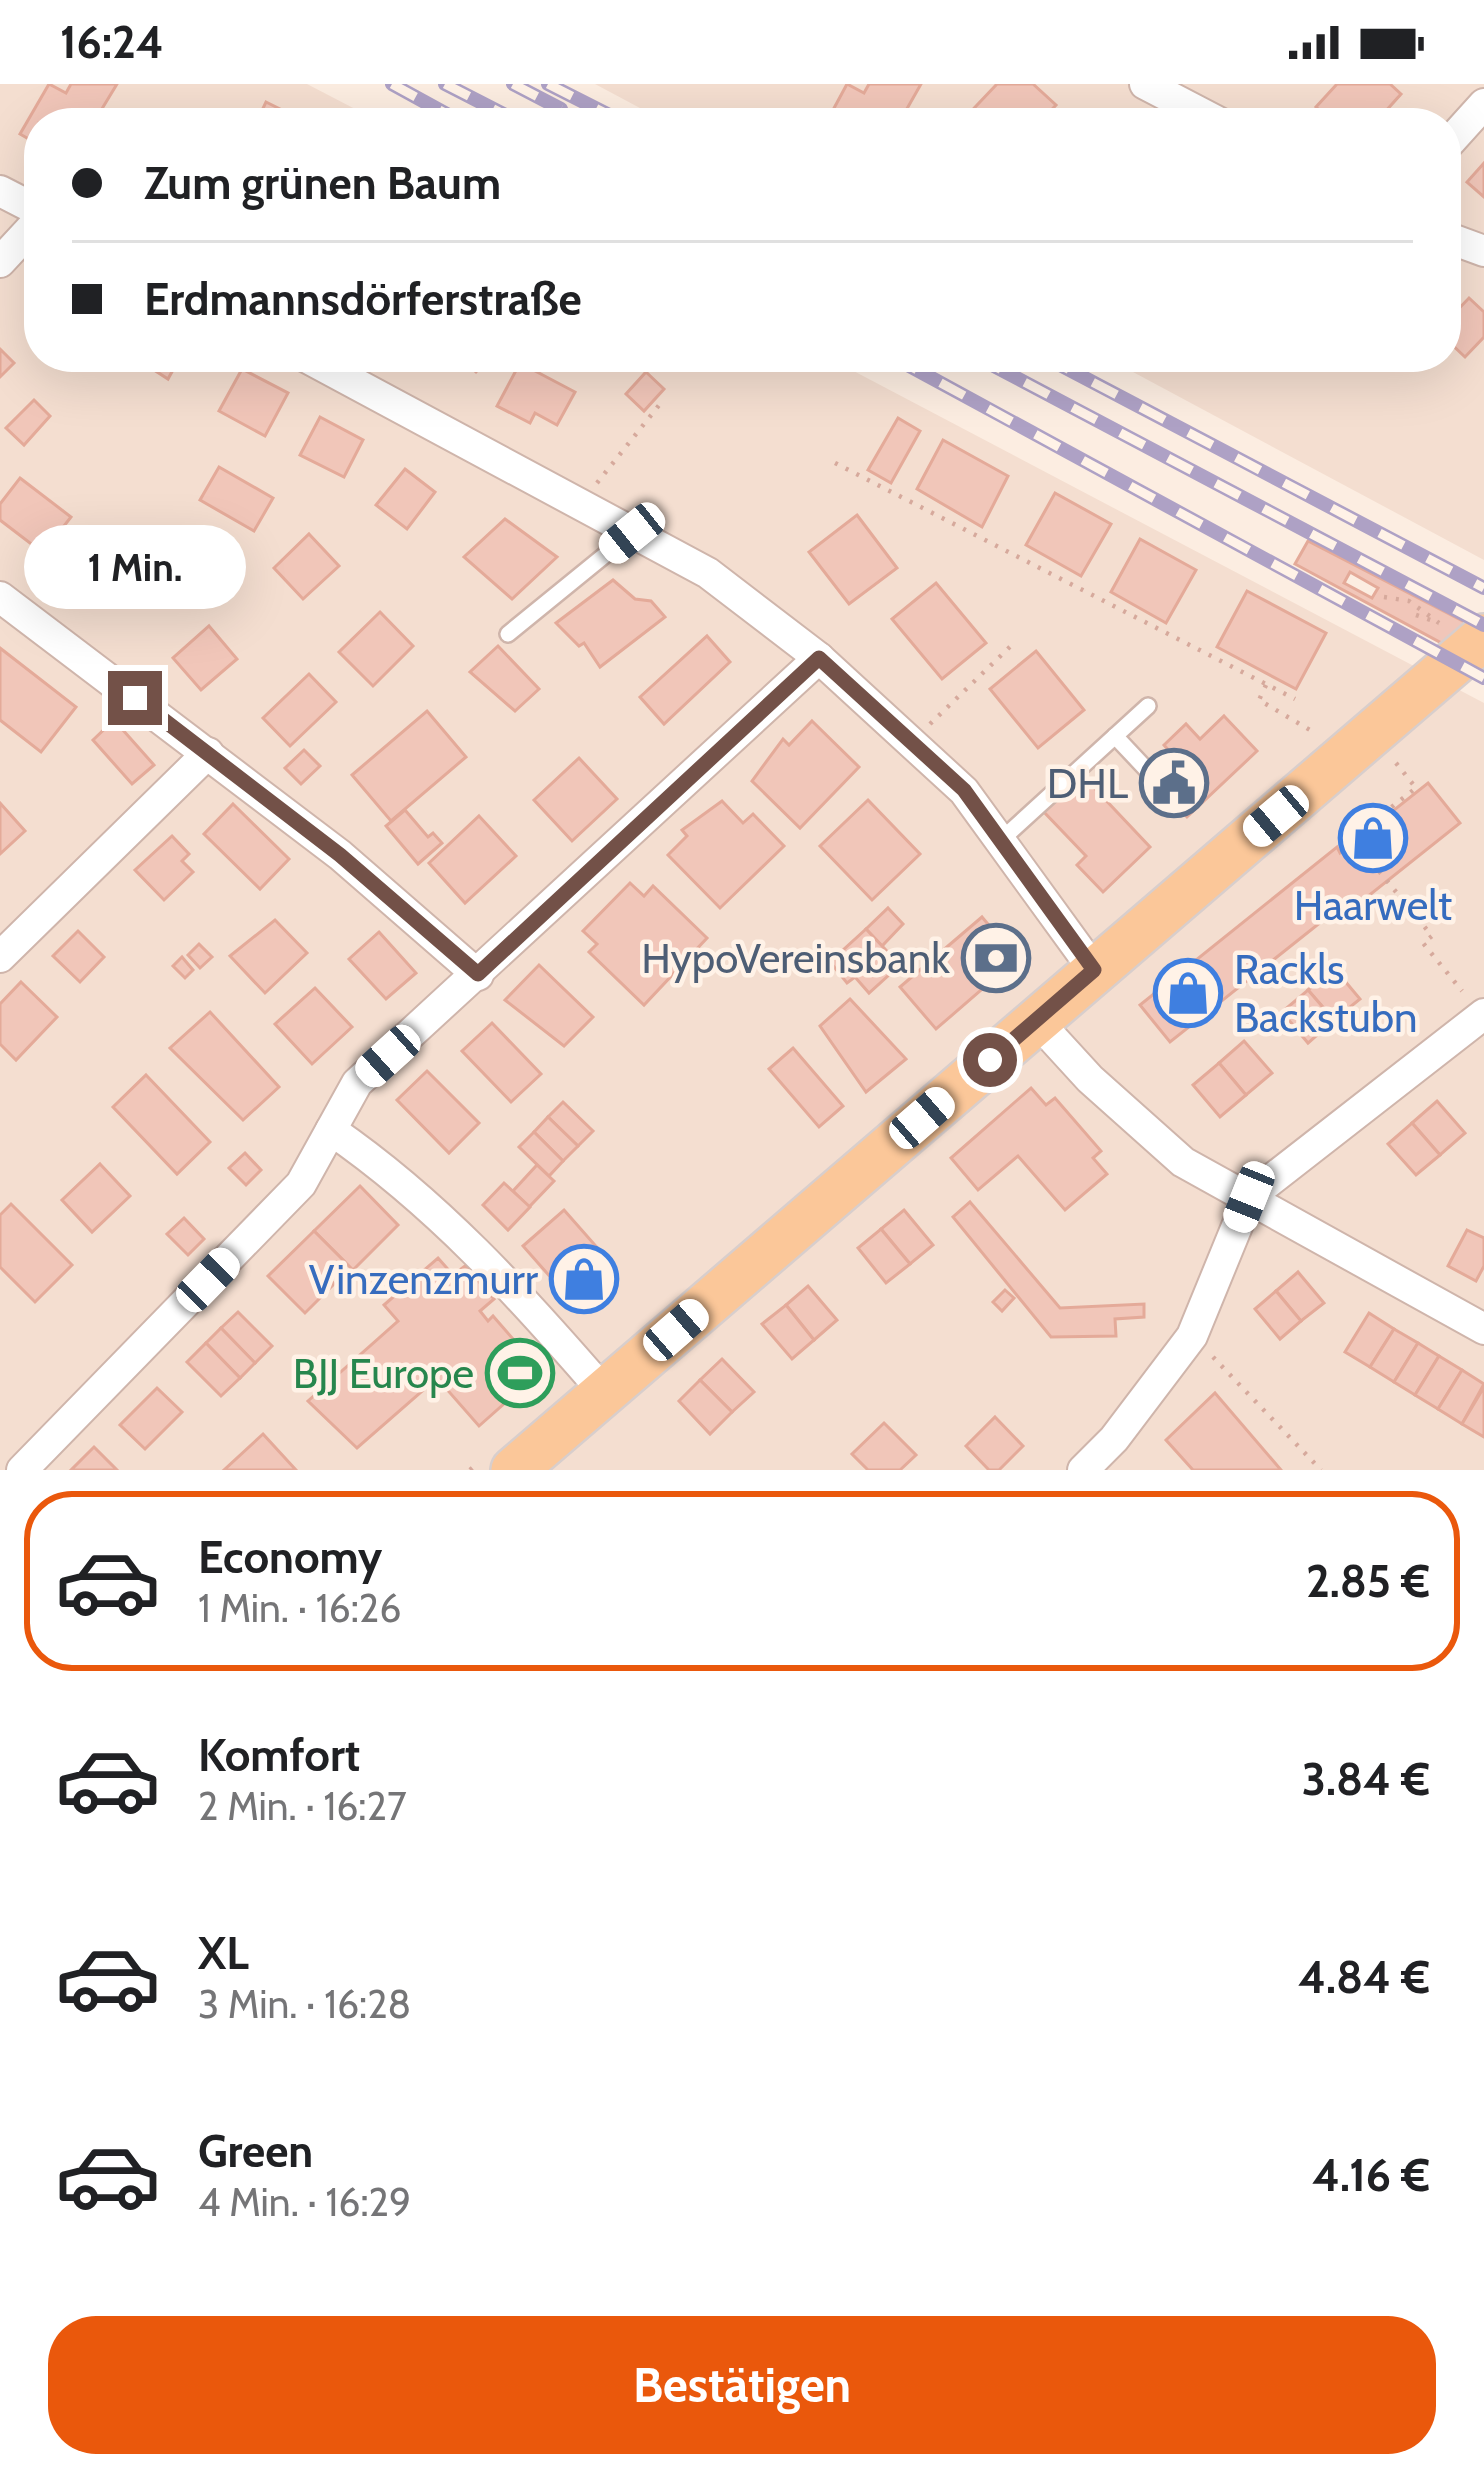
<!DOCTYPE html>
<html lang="de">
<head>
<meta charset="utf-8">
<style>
  :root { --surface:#fff; --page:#f6f6f6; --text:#202124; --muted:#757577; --line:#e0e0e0; --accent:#ea580c }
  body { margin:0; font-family:Cabin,sans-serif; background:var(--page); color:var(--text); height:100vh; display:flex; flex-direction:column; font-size:45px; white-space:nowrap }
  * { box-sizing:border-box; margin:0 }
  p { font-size:39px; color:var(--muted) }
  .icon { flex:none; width:66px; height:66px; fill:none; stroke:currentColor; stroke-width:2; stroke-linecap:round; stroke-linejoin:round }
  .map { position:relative; height:1386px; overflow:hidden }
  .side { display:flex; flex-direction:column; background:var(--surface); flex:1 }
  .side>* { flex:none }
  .top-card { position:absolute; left:24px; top:24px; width:1437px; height:264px; border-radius:48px; box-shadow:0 12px 48px #0002; display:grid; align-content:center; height:264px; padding:0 48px; background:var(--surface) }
  .end { position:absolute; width:54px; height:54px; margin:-27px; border:15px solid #735148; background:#fff; box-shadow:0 0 0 6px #fff }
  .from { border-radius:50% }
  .bubble { position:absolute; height:84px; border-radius:42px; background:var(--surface); box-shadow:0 12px 48px #0002; font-size:39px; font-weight:700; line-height:84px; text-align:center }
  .car { position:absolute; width:36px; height:72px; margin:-36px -18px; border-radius:15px; box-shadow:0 0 9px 3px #0007; background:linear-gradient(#fff 24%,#345 0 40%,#fff 0 76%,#345 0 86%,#fff 0) }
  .top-card b { display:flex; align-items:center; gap:42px; height:114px; font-size:45px }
  .top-card b+b { border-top:3px solid var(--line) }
  .top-card i { width:30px; height:30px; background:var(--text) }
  ul { padding:21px 0 0; list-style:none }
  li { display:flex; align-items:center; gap:36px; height:180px; margin:0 24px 18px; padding:0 24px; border:6px solid transparent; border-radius:48px }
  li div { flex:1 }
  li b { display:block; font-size:45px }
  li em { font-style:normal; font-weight:700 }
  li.on { border-color:var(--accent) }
  li>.icon { width:108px; height:108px; stroke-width:1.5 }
  .cta { display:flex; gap:24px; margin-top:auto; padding:24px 48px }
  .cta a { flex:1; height:138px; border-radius:48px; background:var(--accent); color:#fff; font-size:48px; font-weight:700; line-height:138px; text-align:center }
  .status { display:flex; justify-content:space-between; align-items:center; height:84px; padding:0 60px; background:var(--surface); direction:ltr }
  .status svg { height:33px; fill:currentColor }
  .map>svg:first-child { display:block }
  .residential { fill:#f4ded0 }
  .building { fill:#f1c6b9; stroke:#e4aa99; stroke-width:3; fill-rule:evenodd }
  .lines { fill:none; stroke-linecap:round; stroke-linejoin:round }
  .lane-casing { stroke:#cfb5ab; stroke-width:20 }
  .street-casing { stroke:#cfb5ab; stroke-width:34 }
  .primary-casing { stroke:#d8cecc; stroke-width:50 }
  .path { stroke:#d6a99c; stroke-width:4.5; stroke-dasharray:3 9; stroke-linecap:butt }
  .lane { stroke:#fff; stroke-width:15 }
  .street { stroke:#fff; stroke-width:30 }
  .primary { stroke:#fbc799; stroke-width:45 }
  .rail-casing { stroke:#aea1c5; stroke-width:14 }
  .rail { stroke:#fff2e7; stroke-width:9; stroke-dasharray:27; stroke-linecap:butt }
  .route { stroke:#735148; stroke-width:15 }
  .labels { text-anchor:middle; stroke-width:9; stroke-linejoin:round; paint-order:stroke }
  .service-label { font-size:42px; fill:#4e5e75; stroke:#fff2e7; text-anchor:end }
  .shop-label { font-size:42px; fill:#366cbe; stroke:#fff2e7 }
  .leisure-label { font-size:42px; fill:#27864d; stroke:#fff2e7; text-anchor:end }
</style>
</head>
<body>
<div class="status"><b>16:24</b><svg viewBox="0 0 49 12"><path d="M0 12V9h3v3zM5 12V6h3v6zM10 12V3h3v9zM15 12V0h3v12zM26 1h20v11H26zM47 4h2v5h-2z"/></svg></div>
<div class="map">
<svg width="1484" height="1386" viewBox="0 0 1484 1386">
  <rect width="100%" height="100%" fill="#fcede1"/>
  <g class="residential">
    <path d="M0,0H307L382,39H39V273H827L1484,619V1386H0Z"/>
    <path d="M595,0H1484V476L1105,273H1446V39H668Z"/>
  </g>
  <g class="building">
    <path d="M49,0L66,9L71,0H117L97,33L85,26L78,39H39V61L20,50Z"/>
    <path d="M847,0L864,9L869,0H921L900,37L889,31L884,39H826Z"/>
    <path d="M997,0H1033L1056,21L1039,39H960Z"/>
    <path d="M1337,0H1390L1401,10L1375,39H1333L1316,23Z"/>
    <path d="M266,18L298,34L296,39H256Z"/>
    <path d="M1484,79V113L1467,98Z"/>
    <path d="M1469,214L1484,228V253L1465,273L1446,255V238Z"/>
    <path d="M0,265L14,279L0,293Z"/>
    <path d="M134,273H180L168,295Z"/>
    <path d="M460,273H490L476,288Z"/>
    <path d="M520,279L575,308L557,341L535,329L530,339L497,322Z"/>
    <path d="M242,285L288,309L265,352L219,327Z"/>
    <path d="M646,288L664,305L644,327L626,310Z"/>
    <path d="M34,316L50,332L24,361L6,344Z"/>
    <path d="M320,333L363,356L344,393L300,371Z"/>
    <path d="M898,334L920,347L891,399L868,386Z"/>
    <path d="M943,356L1008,392L982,443L917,405Z"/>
    <path d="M219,383L273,414L254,447L200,416Z"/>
    <path d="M405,385L435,408L407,445L376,421Z"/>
    <path d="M20,394L71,433L43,469L0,436V420Z"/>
    <path d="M1055,409L1111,440L1081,492L1026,461Z"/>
    <path d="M857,431L897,484L849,520L809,468Z"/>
    <path d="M505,435L557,473L512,515L464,473Z"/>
    <path d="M164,445L206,471L179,514L143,492L126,522L83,496L108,454L145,477Z"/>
    <path d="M309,450L339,482L303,515L274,484Z"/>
    <path d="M1140,455L1196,486L1166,539L1111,508Z"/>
    <path d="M1308,457L1484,548V582L1295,480ZM1350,488L1378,504L1372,514L1344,499Z"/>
    <path d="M613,496L635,515L651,517L665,533L600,583L584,559L579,562L556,539Z"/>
    <path d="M936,499L986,559L942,595L892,535Z"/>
    <path d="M1247,507L1326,549L1296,605L1217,563Z"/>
    <path d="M380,528L413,562L373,602L339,568Z"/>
    <path d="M209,542L237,575L201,606L173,574Z"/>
    <path d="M707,552L730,578L664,640L640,613Z"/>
    <path d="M498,562L539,605L515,627L470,588Z"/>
    <path d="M0,564L76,623L41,668L0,636Z"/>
    <path d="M1036,567L1084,626L1038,664L990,605Z"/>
    <path d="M309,590L336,618L290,662L263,634Z"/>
    <path d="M427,627L466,673L391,737L352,691Z"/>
    <path d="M1224,632L1257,667L1187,733L1153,697L1176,675L1164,661L1186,640L1200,655Z"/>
    <path d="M114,636L154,681L132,700L93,656Z"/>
    <path d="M812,637L859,683L800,744L752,697L783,655L789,661Z"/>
    <path d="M304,666L320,682L301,700L285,684Z"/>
    <path d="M579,674L617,715L572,757L534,716Z"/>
    <path d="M1082,691L1150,763L1103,808L1077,781L1086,772L1043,727Z"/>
    <path d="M1428,699L1460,739L1347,829L1341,822L1170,958L1140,921L1337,763L1340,769Z"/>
    <path d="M868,716L920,770L872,816L820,762Z"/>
    <path d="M722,717L743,739L753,730L784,762L720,824L668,771L687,752L682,746Z"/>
    <path d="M0,719L25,747L0,770Z"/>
    <path d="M233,720L289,775L260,805L204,750Z"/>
    <path d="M405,726L428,753L433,749L442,759L418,780L386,742Z"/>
    <path d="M479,732L516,772L465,819L429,779Z"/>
    <path d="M172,752L189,770L182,777L193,788L164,816L135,786Z"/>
    <path d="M630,799L644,812L653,802L707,854L644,921L589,868L597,860L583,847Z"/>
    <path d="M888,824L903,840L882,862L866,845Z"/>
    <path d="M982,833L1017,875L936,945L900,903Z"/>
    <path d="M275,836L307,869L265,909L230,872Z"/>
    <path d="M866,845L900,881L869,909L855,893L847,899L830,878Z"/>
    <path d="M78,847L104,873L80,898L53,872Z"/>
    <path d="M379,848L416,889L386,915L349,875Z"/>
    <path d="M199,860L212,873L200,884L188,871Z"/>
    <path d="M182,873L193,886L185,894L173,882Z"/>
    <path d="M539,881L593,933L564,962L505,916Z"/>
    <path d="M1334,884L1360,915L1334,936L1308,906Z"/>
    <path d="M21,898L57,933L16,976L0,960V920Z"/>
    <path d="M315,904L352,943L312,980L275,940Z"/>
    <path d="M1308,906L1334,936L1308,959L1282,928Z"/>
    <path d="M850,915L906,975L866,1008L820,942Z"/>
    <path d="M210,928L279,1003L243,1036L170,964Z"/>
    <path d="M492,939L541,990L511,1018L462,967Z"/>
    <path d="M1244,957L1272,989L1246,1011L1219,979Z"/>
    <path d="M793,964L843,1022L819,1043L769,985Z"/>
    <path d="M1219,979L1246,1011L1220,1033L1193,1001Z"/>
    <path d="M427,987L479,1039L449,1069L397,1016Z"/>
    <path d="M146,991L210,1058L177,1090L113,1023Z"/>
    <path d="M1031,1004L1046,1021L1055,1014L1101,1067L1093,1074L1107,1090L1065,1126L1018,1072L978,1106L951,1074Z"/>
    <path d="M1437,1017L1465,1049L1440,1071L1412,1039Z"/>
    <path d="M563,1018L593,1047L578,1062L548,1033Z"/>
    <path d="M548,1033L578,1062L563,1077L534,1048Z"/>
    <path d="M1412,1039L1440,1071L1416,1091L1388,1060Z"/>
    <path d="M534,1048L563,1077L549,1092L519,1063Z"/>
    <path d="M245,1069L261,1086L246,1101L229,1084Z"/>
    <path d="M100,1080L130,1112L92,1148L62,1116Z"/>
    <path d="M537,1081L554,1097L529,1123L513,1107Z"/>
    <path d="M504,1099L530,1123L508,1146L483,1121Z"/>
    <path d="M360,1102L398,1141L353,1186L314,1147Z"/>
    <path d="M970,1118L1060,1224L1144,1220V1233L1115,1235L1116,1252L1051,1253L953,1133Z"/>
    <path d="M11,1120L72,1181L35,1218L0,1183V1131Z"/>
    <path d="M564,1126L609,1177L568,1213L523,1162Z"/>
    <path d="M904,1126L933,1161L910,1180L881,1145Z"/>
    <path d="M184,1134L204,1155L188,1171L167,1150Z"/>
    <path d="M881,1145L910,1180L886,1199L858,1164Z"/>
    <path d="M1467,1146L1484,1154V1182L1476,1197L1448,1182Z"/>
    <path d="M314,1147L344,1177L328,1193L334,1200L305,1229L268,1192Z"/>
    <path d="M438,1174L453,1191L465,1182L494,1215L480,1227L488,1237L493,1232L541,1287L479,1342L437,1294L357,1364L308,1317L398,1237L384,1221Z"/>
    <path d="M1298,1188L1324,1219L1301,1237L1276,1207Z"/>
    <path d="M808,1202L837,1236L814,1256L786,1221Z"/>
    <path d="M1005,1206L1014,1214L1002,1227L993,1218Z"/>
    <path d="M1276,1207L1301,1237L1280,1255L1255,1225Z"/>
    <path d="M786,1221L814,1256L792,1275L762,1240Z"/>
    <path d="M238,1228L272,1262L255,1279L221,1244Z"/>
    <path d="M1369,1229L1394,1245L1370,1283L1345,1268Z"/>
    <path d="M221,1244L255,1279L240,1294L206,1259Z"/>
    <path d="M1394,1245L1418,1259L1394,1298L1370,1283Z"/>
    <path d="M206,1259L240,1294L221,1312L187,1278Z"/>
    <path d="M1418,1259L1439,1272L1415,1311L1394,1298Z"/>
    <path d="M1439,1272L1462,1286L1438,1325L1415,1311Z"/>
    <path d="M722,1275L754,1308L732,1328L700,1296Z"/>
    <path d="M1462,1286L1484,1300L1462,1340L1438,1325Z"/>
    <path d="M700,1296L732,1328L710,1350L679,1317Z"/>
    <path d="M1484,1303V1353L1462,1340Z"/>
    <path d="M157,1304L182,1328L145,1365L120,1341Z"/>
    <path d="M1215,1309L1281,1386H1193L1166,1356Z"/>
    <path d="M995,1333L1023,1362L999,1386H989L966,1362Z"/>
    <path d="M884,1339L916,1371L900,1386H868L852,1370Z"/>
    <path d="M263,1350L296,1386H224Z"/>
    <path d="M94,1363L117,1386H71Z"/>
  </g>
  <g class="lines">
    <g class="lane-casing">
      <g id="lane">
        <path d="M508,550L632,449"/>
        <path d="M1115,652L1147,686"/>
        <path d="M1000,757L1148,622"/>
      </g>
    </g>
    <g class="street-casing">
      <g id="street">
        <path d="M1145,0L1220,39"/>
        <path d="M1446,62L1484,20"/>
        <path d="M0,107L39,127"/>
        <path d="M1446,153L1484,167"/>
        <path d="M0,178L39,136"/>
        <path d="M306,273L708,489L819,574L964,707L1094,886"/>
        <path d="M0,513L340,771L478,891"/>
        <path d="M0,873L208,669"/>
        <path d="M1036,936L1090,995L1183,1078L1484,1245"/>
        <path d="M331,1046C437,1119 520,1211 604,1308"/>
        <path d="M1249,1113L1484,930"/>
        <path d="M22,1386L301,1100L357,999L819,574"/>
        <path d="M1083,1386L1114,1355L1192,1252L1249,1113"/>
      </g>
    </g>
    <g class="primary-casing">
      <path id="primary" d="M514,1386L1484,553"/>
    </g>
    <g class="path">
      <path d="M835,379L1295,615"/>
      <path d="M597,399L660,320"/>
      <path d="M1384,513L1409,517L1439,539"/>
      <path d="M1416,531L1439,539"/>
      <path d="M1266,601L1259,616L1315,649"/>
      <path d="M930,640L1016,557"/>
      <path d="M1396,679L1416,704L1352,754L1432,852L1423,859L1462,907"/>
      <path d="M1213,1273L1321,1386"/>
      <path d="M470,1386L479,1378"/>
    </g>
    <use href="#lane" class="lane"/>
    <use href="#street" class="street"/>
    <use href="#primary" class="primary"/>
    <g class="rail-casing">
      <g id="rail">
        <path d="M392,0L463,39"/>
        <path d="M445,0L521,39"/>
        <path d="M513,0L561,25"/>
        <path d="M548,0L625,39"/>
        <path d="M893,273L1484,594"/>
        <path d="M977,273L1484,541"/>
        <path d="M1045,273L1484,504"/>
      </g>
    </g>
    <use href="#rail" class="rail"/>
  </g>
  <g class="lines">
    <path class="route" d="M135,614L340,771L478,890L819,574L964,706L1094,886L990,976"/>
  </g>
  <defs>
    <g id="civic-ring" transform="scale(3.45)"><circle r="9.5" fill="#fff2e7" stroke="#5c6f8a" stroke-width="1.5"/><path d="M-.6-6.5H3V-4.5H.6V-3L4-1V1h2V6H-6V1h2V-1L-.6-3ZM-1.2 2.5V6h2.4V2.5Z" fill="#5c6f8a"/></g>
    <g id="shop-ring" transform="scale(3.45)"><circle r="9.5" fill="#fff2e7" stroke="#3f7fe0" stroke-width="1.5"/><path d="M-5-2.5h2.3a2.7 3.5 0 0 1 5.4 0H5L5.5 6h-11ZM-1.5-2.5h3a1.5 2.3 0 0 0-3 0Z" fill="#3f7fe0"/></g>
    <g id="bank-ring" transform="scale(3.45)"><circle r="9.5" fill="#fff2e7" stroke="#5c6f8a" stroke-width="1.5"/><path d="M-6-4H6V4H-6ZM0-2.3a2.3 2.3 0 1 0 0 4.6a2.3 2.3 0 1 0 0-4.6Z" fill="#5c6f8a"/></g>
    <g id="stadium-ring" transform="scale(3.45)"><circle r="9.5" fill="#fff2e7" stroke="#2e9e5b" stroke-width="1.5"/><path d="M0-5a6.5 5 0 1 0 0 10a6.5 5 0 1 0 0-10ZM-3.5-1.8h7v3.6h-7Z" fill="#2e9e5b"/></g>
  </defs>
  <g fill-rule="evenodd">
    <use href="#civic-ring" x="1174" y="699"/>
    <use href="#shop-ring" x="1373" y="754"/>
    <use href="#bank-ring" x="996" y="874"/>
    <use href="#shop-ring" x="1188" y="909"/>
    <use href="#shop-ring" x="584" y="1195"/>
    <use href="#stadium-ring" x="520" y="1289"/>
  </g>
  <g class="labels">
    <g class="service-label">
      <text x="1128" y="714">DHL</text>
      <text x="950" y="889">HypoVereinsbank</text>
    </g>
    <g class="shop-label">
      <text x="1373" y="836">Haarwelt</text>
      <text x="1234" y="900" text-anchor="start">Rackls<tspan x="1234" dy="48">Backstubn</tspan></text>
      <text x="538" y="1210" text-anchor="end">Vinzenzmurr</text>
    </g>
    <g class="leisure-label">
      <text x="474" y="1304">BJJ Europe</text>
    </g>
  </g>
</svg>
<i class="end from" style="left:990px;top:976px"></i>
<i class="end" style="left:135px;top:614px"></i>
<div class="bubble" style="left:24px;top:441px;width:222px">1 Min.</div>
<i class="car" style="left:632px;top:449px;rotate:231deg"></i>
<i class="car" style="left:1276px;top:732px;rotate:230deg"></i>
<i class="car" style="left:388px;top:972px;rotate:228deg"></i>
<i class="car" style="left:922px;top:1034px;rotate:49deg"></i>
<i class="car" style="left:1249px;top:1113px;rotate:202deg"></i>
<i class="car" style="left:208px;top:1196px;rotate:44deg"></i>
<i class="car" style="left:676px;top:1246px;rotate:49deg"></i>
<div class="top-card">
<b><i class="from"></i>Zum grünen Baum</b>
<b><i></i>Erdmannsdörferstraße</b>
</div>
</div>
<section class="side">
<ul>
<li class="on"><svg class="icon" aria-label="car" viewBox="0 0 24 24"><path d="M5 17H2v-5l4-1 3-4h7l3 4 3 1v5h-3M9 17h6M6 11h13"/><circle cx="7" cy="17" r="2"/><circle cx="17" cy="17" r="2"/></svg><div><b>Economy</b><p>1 Min. · 16:26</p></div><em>2.85 €</em></li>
<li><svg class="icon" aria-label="car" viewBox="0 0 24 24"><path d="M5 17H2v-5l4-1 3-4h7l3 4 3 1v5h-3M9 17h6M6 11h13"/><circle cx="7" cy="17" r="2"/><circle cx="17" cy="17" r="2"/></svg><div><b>Komfort</b><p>2 Min. · 16:27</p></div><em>3.84 €</em></li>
<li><svg class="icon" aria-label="car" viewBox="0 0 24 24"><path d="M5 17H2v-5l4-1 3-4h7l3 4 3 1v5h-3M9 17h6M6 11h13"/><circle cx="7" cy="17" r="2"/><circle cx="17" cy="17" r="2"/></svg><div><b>XL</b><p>3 Min. · 16:28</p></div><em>4.84 €</em></li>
<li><svg class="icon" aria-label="car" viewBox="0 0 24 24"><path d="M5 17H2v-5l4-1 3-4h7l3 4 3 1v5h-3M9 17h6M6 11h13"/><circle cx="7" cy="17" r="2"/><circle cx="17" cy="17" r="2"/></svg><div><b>Green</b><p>4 Min. · 16:29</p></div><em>4.16 €</em></li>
</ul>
<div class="cta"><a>Bestätigen</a></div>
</section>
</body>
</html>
